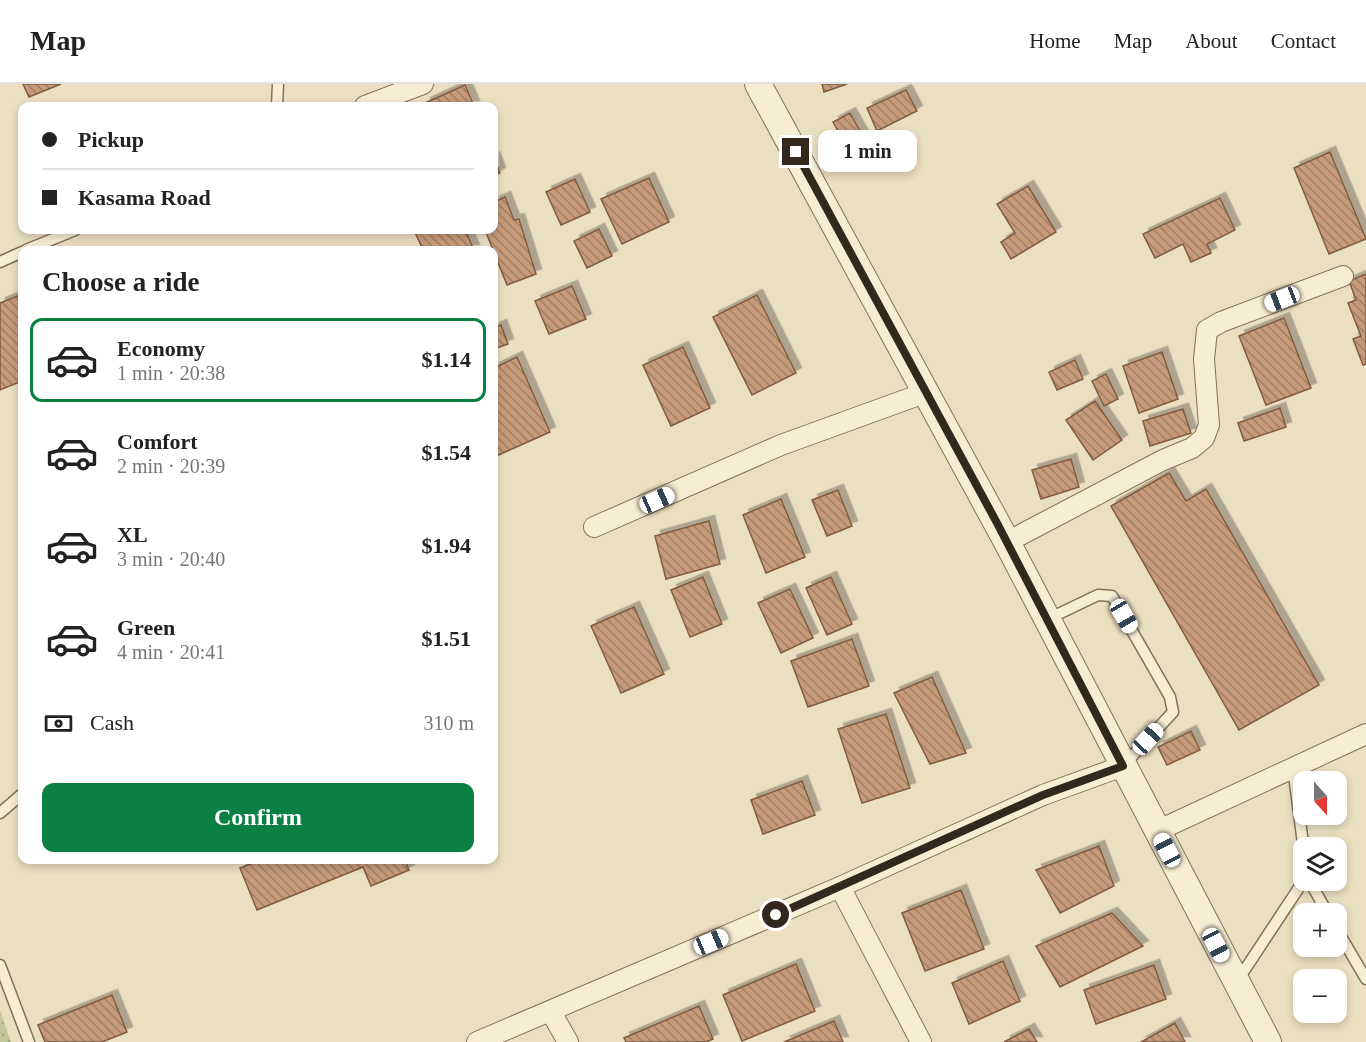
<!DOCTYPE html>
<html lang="en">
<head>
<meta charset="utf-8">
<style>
  :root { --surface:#fff; --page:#f2f2f2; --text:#222; --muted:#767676; --line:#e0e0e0; --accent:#0b8043 }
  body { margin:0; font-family:"Times New Roman",serif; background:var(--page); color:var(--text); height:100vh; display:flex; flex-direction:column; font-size:22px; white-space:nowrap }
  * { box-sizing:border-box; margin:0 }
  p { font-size:20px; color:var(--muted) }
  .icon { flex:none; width:33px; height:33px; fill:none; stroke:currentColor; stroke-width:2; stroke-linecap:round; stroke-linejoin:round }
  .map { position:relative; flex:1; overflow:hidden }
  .details { position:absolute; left:18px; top:162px; width:480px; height:618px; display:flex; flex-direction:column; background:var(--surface); border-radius:12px; box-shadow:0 3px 9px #0003 }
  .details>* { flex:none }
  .hud { position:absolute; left:18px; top:18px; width:480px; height:132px; border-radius:12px; box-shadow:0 3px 9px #0003; display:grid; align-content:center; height:132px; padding:0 24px; background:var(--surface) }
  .needle { width:39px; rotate:159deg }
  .controls { position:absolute; left:1293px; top:687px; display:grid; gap:12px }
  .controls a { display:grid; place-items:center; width:54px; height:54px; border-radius:12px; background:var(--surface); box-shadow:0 3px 9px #0003; font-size:30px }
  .end { position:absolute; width:27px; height:27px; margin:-14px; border:8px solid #34281d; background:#fff; box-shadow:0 0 0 3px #fff }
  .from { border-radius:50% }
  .bubble { position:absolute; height:42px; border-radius:12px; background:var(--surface); box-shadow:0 3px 9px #0003; font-size:20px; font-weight:800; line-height:42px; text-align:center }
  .car { position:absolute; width:18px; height:36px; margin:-18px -9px; border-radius:8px; box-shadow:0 0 4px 2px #0007; background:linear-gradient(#fff 24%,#345 0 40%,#fff 0 76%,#345 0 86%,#fff 0) }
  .hud b { display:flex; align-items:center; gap:21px; height:57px; font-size:22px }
  .hud b+b { border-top:2px solid var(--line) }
  .hud i { width:15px; height:15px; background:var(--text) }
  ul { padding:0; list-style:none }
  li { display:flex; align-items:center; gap:18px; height:84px; margin:0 12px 9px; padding:0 12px; border:3px solid transparent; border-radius:12px }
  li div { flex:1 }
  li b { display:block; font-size:22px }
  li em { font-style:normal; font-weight:800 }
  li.current { border-color:var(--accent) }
  li>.icon { width:54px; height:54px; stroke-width:1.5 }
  h2 { padding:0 24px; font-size:27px; line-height:72px }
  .pay { display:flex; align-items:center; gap:15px; height:66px; padding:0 24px; font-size:22px }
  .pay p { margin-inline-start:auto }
  .primary-button { display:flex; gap:12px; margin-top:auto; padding:12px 24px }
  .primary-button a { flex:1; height:69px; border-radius:12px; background:var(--accent); color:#fff; font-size:24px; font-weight:800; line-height:69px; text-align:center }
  header { display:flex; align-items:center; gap:36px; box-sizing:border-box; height:84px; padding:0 30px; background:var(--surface); border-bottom:2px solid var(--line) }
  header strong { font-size:28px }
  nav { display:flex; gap:33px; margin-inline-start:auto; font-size:21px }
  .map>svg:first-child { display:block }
  .green { fill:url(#green-dots) }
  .building { fill:url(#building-back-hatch); stroke:#815b41; stroke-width:1.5; filter:url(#shadow) }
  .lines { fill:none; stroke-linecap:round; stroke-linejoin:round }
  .service-casing { stroke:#83705a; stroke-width:13 }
  .minor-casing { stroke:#83705a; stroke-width:22 }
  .tertiary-casing { stroke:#83705a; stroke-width:28 }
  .service { stroke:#f6edd3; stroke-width:10 }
  .minor { stroke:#f6edd3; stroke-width:20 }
  .tertiary { stroke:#f6edd3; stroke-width:26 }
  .route { stroke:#34281d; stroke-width:8 }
</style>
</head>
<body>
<header>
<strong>Map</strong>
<nav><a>Home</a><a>Map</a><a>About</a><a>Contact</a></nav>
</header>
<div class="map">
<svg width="1366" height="958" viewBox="0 0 1366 958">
  <defs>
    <pattern id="green-dots" width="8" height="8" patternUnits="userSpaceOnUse" patternTransform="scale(1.5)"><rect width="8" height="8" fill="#c1c896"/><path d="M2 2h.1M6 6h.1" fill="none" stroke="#a6ac81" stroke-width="1.8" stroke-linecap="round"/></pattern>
    <pattern id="building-back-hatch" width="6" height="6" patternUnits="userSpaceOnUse" patternTransform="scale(1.5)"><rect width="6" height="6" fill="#c79b79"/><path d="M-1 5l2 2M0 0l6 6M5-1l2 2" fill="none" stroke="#a27e63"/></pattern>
    <filter id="shadow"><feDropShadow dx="5.5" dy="-5.5" stdDeviation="0" flood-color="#0004"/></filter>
  </defs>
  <rect width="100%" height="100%" fill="#ebdfc1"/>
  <path class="green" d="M0,926L11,958H0Z"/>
  <g class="building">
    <path d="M23,0H61L29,13Z"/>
    <path d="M822,0H847L824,8Z"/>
    <path d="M465,1L474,22H426L425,19Z"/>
    <path d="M906,6L917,27L877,47L867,24Z"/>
    <path d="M850,29L864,54L847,63L833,38Z"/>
    <path d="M1330,68L1366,155L1329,170L1294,84Z"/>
    <path d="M494,73L500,89L494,92Z"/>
    <path d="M649,94L669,138L622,160L601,115Z"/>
    <path d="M575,95L590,128L561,141L546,108Z"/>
    <path d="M1028,102L1056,148L1011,175L1001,158L1015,149L997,120Z"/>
    <path d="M505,113L514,136L519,135L536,190L507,201L485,146H494V118Z"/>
    <path d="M1220,114L1235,146L1207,160L1211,169L1191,178L1183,160L1155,174L1143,150Z"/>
    <path d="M599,145L612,172L587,184L574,157Z"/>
    <path d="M414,146H465L474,166H423Z"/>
    <path d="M1366,190V280L1363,281L1353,255L1361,252L1348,219L1356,216L1349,197Z"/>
    <path d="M572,202L586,235L549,250L535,217Z"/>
    <path d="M20,211L22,218V297L0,306V219Z"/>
    <path d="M757,211L796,289L752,311L713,233Z"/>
    <path d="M1284,234L1311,304L1266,321L1239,252Z"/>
    <path d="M501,241L508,260L494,265V244Z"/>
    <path d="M683,263L710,324L671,342L643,281Z"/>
    <path d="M1162,268L1178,315L1139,329L1123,282Z"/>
    <path d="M517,273L550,348L494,373V284Z"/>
    <path d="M1075,276L1083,295L1057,306L1049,288Z"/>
    <path d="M1106,290L1118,315L1104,322L1092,297Z"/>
    <path d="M1095,317L1122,356L1093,376L1066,336Z"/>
    <path d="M1280,324L1286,343L1244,357L1238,339Z"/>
    <path d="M1183,325L1191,349L1150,362L1143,337Z"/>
    <path d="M1071,375L1079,403L1041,415L1032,386Z"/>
    <path d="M1169,389L1186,417L1206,405L1319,601L1239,646L1111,422Z"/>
    <path d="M838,406L852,442L827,452L812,416Z"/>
    <path d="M781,415L805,473L766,489L743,431Z"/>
    <path d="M709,437L720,480L666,495L655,452Z"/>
    <path d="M703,493L722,540L690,553L671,506Z"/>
    <path d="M831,493L852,540L827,551L806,504Z"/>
    <path d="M790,505L813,554L781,569L758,519Z"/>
    <path d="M634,523L664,590L621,609L591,542Z"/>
    <path d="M852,555L869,602L808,623L791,577Z"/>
    <path d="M932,593L966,669L930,680L894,609Z"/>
    <path d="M886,630L910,704L862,719L838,645Z"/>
    <path d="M1191,647L1200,666L1167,681L1158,663Z"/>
    <path d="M802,697L815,731L763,750L751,716Z"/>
    <path d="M1099,762L1114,802L1060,829L1036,786Z"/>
    <path d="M261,776H405L409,786L371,802L363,783L257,826L240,784Z"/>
    <path d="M961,806L984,865L925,887L902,829Z"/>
    <path d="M1112,829L1143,862L1060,903L1036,862Z"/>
    <path d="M1003,877L1020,917L969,940L952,899Z"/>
    <path d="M796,880L815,927L742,957L723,911Z"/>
    <path d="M1154,881L1166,915L1096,940L1084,906Z"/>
    <path d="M112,911L127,948L102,958H45L38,941Z"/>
    <path d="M699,922L713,955L706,958H626L624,954Z"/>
    <path d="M834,937L843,958H784Z"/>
    <path d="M1175,939L1185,958H1141Z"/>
    <path d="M1029,945L1037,958H1004Z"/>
  </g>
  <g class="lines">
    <g class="service-casing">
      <g id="service">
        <path d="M277,22L278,0"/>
        <path d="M26,166L75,146"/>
        <path d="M0,178L22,168"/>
        <path d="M1048,535L1098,511L1112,512L1170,613L1173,628L1123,682"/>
        <path d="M1293,684L1304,767"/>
        <path d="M0,729L22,710"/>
        <path d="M1309,796L1328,830"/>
        <path d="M1336,844L1366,895"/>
        <path d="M0,881L29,958"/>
        <path d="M1238,896L1304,796"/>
      </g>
    </g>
    <g class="minor-casing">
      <g id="minor">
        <path d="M365,22L423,0"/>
        <path d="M594,443L781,361L927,308"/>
        <path d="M1007,458L1163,376L1192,364L1204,354L1209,341L1204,275L1207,246L1221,238L1343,192"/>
        <path d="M1157,747L1366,650"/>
        <path d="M840,803L921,958"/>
        <path d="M551,928L568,958"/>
        <path d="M477,958L840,803L1043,711L1123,682"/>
      </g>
    </g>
    <g class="tertiary-casing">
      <path id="tertiary" d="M758,0L1007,458L1268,958"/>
    </g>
    <use href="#service" class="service"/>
    <use href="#minor" class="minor"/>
    <use href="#tertiary" class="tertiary"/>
  </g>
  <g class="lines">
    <path class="route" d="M776,831L1043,711L1123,682L997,439L796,68"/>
  </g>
</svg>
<div class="controls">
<a><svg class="needle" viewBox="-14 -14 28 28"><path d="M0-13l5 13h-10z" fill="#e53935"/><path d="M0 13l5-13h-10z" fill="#767676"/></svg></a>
<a><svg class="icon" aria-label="layers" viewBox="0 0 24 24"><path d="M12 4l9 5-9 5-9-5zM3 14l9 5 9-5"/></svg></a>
<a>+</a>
<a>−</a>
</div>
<i class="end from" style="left:776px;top:831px"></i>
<i class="end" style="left:796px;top:68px"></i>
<div class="bubble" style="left:818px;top:46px;width:99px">1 min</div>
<i class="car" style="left:1282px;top:215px;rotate:249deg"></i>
<i class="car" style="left:657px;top:416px;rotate:66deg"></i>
<i class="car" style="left:1124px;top:532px;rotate:150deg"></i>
<i class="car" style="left:1148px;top:655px;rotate:43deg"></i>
<i class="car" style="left:1167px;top:766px;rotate:332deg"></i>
<i class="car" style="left:711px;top:858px;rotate:67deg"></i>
<i class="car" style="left:1216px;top:861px;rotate:152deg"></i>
<div class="hud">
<b><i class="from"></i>Pickup</b>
<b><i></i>Kasama Road</b>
</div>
<section class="details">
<h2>Choose a ride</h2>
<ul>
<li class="current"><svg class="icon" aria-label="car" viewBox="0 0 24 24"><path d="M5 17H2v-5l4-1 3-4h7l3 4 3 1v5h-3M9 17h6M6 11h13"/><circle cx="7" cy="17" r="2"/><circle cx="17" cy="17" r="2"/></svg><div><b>Economy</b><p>1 min · 20:38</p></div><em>$1.14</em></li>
<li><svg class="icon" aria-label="car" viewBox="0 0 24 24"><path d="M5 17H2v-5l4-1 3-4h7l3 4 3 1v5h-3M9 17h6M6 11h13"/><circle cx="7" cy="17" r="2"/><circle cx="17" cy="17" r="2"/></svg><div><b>Comfort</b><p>2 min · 20:39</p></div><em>$1.54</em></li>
<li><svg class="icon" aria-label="car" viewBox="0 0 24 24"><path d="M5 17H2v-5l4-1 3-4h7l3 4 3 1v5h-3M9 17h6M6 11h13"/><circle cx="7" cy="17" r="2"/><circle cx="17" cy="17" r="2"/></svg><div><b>XL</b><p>3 min · 20:40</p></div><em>$1.94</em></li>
<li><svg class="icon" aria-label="car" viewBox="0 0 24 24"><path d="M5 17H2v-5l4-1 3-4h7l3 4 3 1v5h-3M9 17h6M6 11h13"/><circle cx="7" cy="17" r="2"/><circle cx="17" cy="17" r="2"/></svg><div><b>Green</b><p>4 min · 20:41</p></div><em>$1.51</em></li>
</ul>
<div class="pay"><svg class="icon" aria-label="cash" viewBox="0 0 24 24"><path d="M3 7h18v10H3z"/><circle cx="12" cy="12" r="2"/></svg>Cash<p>310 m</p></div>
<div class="primary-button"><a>Confirm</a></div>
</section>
</div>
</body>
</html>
